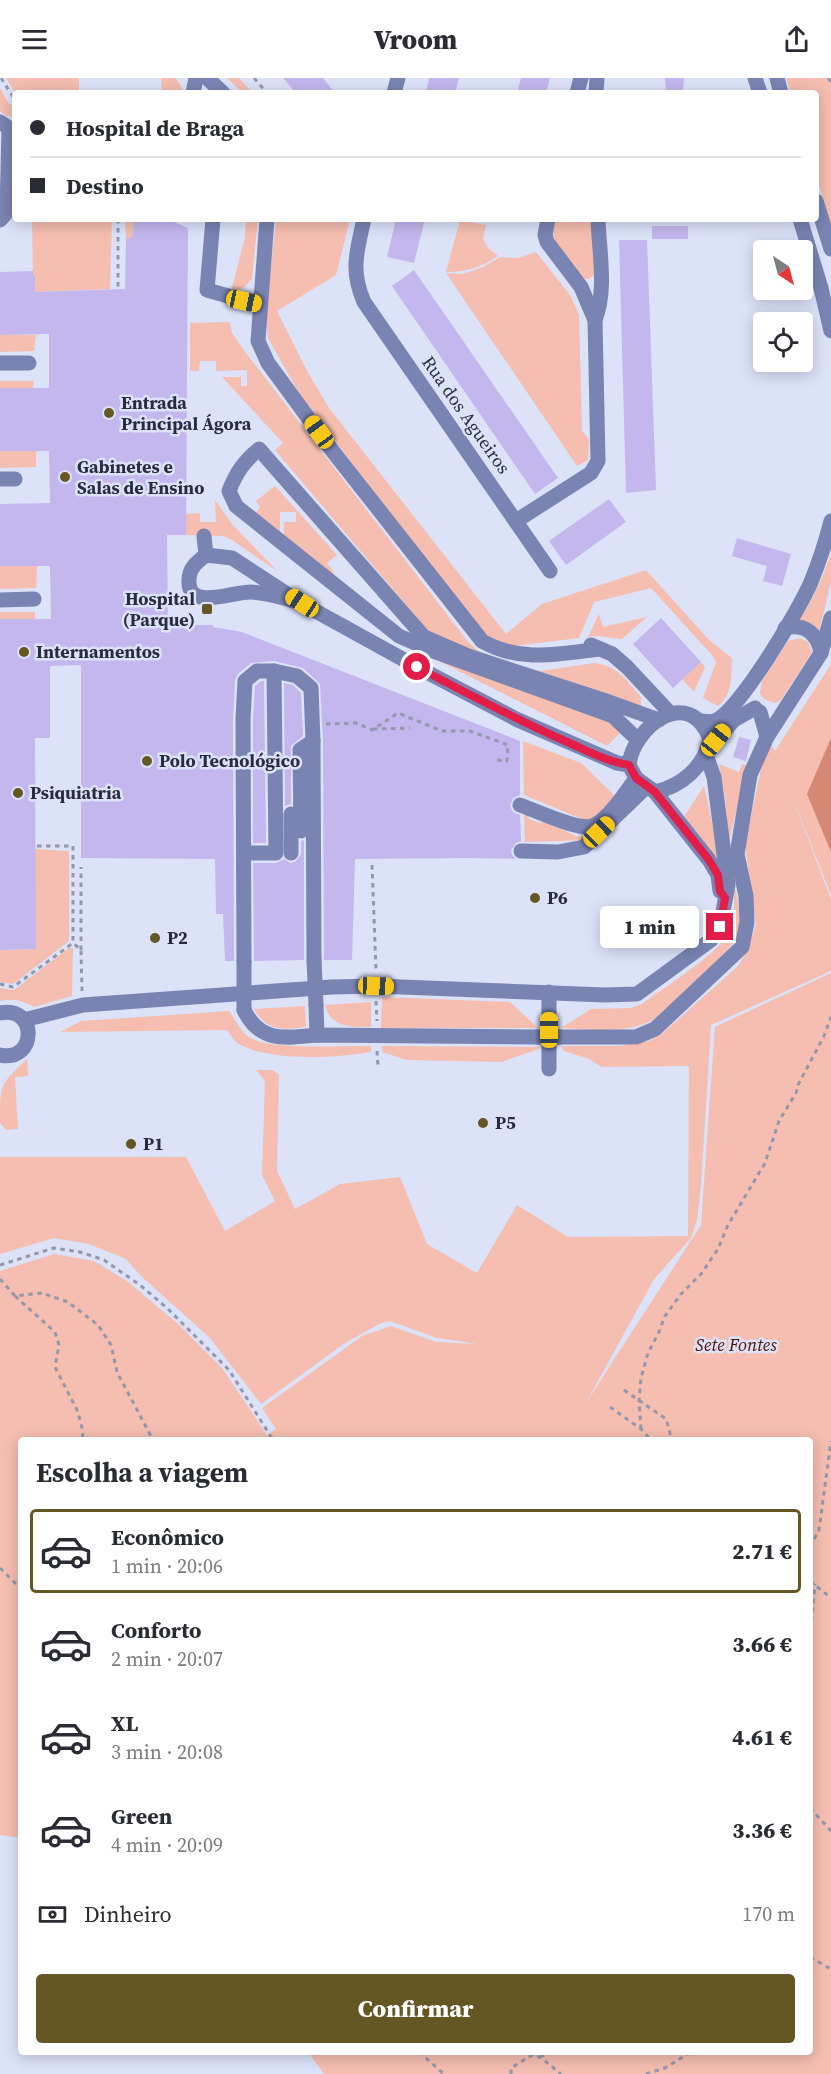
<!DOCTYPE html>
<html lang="pt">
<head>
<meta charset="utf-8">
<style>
  :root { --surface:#fff; --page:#f7f7f7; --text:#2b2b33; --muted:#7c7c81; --line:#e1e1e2; --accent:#645723 }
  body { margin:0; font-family:"Source Serif 4",serif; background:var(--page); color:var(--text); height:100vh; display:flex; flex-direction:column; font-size:22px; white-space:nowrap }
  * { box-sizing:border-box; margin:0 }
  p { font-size:20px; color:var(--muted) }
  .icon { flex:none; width:33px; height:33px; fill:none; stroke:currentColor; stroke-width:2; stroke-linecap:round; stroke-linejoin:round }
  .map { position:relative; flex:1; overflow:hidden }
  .drawer { position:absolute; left:18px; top:1359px; width:795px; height:618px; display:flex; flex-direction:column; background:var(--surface); border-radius:6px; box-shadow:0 3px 15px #0003 }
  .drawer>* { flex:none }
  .banner { position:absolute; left:12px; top:12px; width:807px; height:132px; border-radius:6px; box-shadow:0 3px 15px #0003; display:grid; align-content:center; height:132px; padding:0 18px; background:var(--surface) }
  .needle { width:39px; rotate:144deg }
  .tools { position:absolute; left:753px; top:162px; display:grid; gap:12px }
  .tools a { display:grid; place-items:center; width:60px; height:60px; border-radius:6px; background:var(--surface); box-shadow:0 3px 15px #0003; font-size:30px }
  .end { position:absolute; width:27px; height:27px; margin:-14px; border:8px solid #e11d48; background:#fff; box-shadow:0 0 0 3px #fff }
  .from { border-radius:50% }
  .bubble { position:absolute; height:42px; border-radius:6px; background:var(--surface); box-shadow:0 3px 15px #0003; font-size:20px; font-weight:800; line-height:42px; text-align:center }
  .car { position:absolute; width:18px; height:36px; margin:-18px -9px; border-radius:8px; box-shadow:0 0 4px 2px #0007; background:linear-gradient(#f5c518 24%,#345 0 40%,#f5c518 0 76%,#345 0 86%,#f5c518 0) }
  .banner b { display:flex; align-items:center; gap:21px; height:57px; font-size:22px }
  .banner b+b { border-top:2px solid var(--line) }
  .banner i { width:15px; height:15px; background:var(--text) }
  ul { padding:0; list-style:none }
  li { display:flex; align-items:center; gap:18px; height:84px; margin:0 12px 9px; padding:0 6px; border:3px solid transparent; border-radius:6px }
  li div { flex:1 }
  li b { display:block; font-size:22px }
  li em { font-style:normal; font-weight:800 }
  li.on { border-color:var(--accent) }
  li>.icon { width:54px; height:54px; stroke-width:1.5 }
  h2 { padding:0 18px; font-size:27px; line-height:72px }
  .pay { display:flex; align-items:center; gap:15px; height:66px; padding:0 18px; font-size:22px }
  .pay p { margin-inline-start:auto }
  .button { display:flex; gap:12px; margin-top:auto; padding:12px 18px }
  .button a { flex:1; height:69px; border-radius:6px; background:var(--accent); color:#fff; font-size:24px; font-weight:800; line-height:69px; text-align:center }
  header { display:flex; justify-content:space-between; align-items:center; height:78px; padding:0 18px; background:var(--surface); font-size:27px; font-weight:800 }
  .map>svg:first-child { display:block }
  .green { fill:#f5beb0 }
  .forest { fill:#d58874 }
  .building { fill:#c4b7ee }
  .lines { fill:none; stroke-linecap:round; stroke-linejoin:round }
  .path { stroke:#9398ad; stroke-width:3; stroke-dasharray:4.5 4.5; stroke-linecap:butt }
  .minor { stroke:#7a84b3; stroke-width:15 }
  .minor-bridge { stroke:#7a84b3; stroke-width:15 }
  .route { stroke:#e11d48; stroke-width:8 }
  .poi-dot { fill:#645723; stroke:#dce2f8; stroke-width:2 }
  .labels { text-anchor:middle; stroke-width:5; stroke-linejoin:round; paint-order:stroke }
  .poi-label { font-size:18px; font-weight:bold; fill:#282c41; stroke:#dce2f8; text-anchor:start }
  .street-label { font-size:18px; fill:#282c41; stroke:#dce2f8 }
  .park-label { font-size:18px; font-style:italic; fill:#540f00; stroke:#dce2f8 }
</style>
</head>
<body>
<header><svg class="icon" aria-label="menu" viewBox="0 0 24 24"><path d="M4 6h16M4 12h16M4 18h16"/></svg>Vroom<svg class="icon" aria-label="share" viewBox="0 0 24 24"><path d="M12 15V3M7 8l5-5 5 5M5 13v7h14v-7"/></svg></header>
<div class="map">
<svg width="831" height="1996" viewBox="0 0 831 1996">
  <rect width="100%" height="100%" fill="#dce2f8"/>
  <g class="green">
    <path d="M6,0H79V15H15Z"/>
    <path d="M161,0H176L184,14L162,15Z"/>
    <path d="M227,0H239L249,11L261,15H238L240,12Z"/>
    <path d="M786,0H831V147L816,98V15H791Z"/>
    <path d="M0,10L9,26L15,28V39L6,38L0,33Z"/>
    <path d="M32,141H112L110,211L35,214V198H33Z"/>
    <path d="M125,141H134L132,159L126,161Z"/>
    <path d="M246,141H258L252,200L245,209L236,213L232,210L245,159Z"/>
    <path d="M276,141H350L336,197L277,233L307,293L329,330L506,556L542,526L646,492L709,562L732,580C731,598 733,616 718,628L703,620L716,584L711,576L651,510L594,524L579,560L514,568L497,563L485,556L395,442L299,315L268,260L266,237Z"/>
    <path d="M554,141H593L595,196L589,201H581C566,180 549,168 554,141Z"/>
    <path d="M460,142L486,147L483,161L488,170L498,178C481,189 467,194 446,194Z"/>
    <path d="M536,174L570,217L579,237L582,353L589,361L588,382L577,388L446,195L463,196L483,189L500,179L518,180Z"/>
    <path d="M230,244L232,255L243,271L468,564L478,573L487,577L486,579L429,554L275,372L283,365L222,299H241V308H247V292L216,293V283H200L199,293H190V245Z"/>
    <path d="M0,257H36L34,273L0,274Z"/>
    <path d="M0,303H34L33,310H0Z"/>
    <path d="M0,373H36V389L0,390Z"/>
    <path d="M275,408L337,477L327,485L334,494L331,497L284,458V444H296V434H280V456L255,436L260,429L256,423Z"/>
    <path d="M215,422L232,446L277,493L232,462L223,458L186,457V436L200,435V444H216Z"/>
    <path d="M831,475V504L819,553L799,543C813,521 823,500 831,475Z"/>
    <path d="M0,488H37L36,510L0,511Z"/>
    <rect x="0" y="534" width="35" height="7"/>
    <path d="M599,536L603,549L647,539L622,561L597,558L588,559Z"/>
    <path d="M800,560L808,564L812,574L781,622L775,625L765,622L760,616L762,603L788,563Z"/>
    <path d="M435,581L609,640L623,652L607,668Z"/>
    <path d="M701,584L705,589L694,614L682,601Z"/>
    <path d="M594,585C617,587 627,603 641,619V632L530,592L541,593Z"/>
    <path d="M831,586V817L788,708L831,821V893L711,947L701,1107L697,1142L691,1160L654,1201L586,1325L701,1147L715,949L831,895V1996H324L308,1974H810V1362H21V1760L0,1757V1193L54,1176L94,1183L127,1203L179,1247L222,1290L267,1357L276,1351L262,1330L362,1258L391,1248L436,1264L478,1266L437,1260L390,1243L381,1245L345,1265L261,1326L210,1260L141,1198L126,1181L89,1166L54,1160L0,1176V1079H186L225,1153L275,1123L262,1097L265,1003L256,992H273L279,997L277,1093L295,1131L340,1106L400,1099L427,1166L477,1195L517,1127L568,1159L688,1158L689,988L602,989L589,981L564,973L561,968H620L649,963L664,954L738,888L748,872L756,846L745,767L761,691L770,666L775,673Z"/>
    <path d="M523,663L581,685L616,719L592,743L582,741L524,717Z"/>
    <path d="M719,686L739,694L742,686L747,687L730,759L727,764L726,725Z"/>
    <path d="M704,708L722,790L682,742Z"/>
    <path d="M524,736L528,737L529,741L540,745L545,744L576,758L584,759L587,762L525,764Z"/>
    <path d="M35,771L69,773V863L13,906L0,904V872L35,871Z"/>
    <path d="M734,812H736C738,825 742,840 739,854C732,876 674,923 655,941C625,957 593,951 561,950L591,931L631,930L642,926C664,909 722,875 731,850C735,839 734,825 734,812Z"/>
    <path d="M69,870H73L72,918L34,929C22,923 13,920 0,923V910L14,912Z"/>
    <path d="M382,919L510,924L538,950H381Z"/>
    <path d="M371,924V949C351,949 331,950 325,927Z"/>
    <path d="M305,928L306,949C284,952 266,953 254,931Z"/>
    <path d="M229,933C235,941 240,953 249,959C269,973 344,967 371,968V974C336,980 270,984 239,966C234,963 230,956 227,952L60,954L81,943Z"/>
    <path d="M382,968L539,969V971L501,984L407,982L382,974Z"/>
    <path d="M27,981L28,998L15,999L18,1051L6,1052L0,1045C0,1005 0,1007 27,981Z"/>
  </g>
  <path class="forest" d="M831,660V774L807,716Z"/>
  <g class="building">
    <path d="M283,0H323L335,15H296Z"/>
    <path d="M429,0H459L455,15H426Z"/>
    <path d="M521,0H550L546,15H517Z"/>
    <path d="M665,0H684L683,15H666Z"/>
    <path d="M134,141H167L188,150L186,457H167L168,547H213V549L242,554L520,663V717L513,720L510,728L513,734L520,737L521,763L516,765L511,772L512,777L516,781L470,780L355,781L352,882H324L323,663L320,606L303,590L274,583L251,585L238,596L235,602L233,641L234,883H225L223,836H216L215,781L81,780V587L50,588V660H35L36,871L0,872V541H51L50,488H0V426L50,425L49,373H0V310H49V256L0,257V194L33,193V198H35V214L125,211L126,161L132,159Z"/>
    <path d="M396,141H425L414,185L387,179Z"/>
    <rect x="652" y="148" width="36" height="13"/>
    <path d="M619,162H647L656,412L626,415Z"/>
    <path d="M414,192L558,400L535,416L392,208Z"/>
    <path d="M609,421L626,444L566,487L549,463Z"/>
    <path d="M737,460L791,476L782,508L763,503L767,488L732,478Z"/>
    <path d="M661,540L701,584L673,610L633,566Z"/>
    <path d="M261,603H264L266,765H253V641L255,608Z"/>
    <path d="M284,605L293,607L301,615L303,658L291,668V726L285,728Z"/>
    <path d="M739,659L751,662L746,683L733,679Z"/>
    <path d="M304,762V882L254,883L253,785H276L284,781L290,785L295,784L301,776V763Z"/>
  </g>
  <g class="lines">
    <g class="path">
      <path d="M1,0L15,22"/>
      <path d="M254,0L267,15"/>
      <path d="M828,0L831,4"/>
      <path d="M118,141V211"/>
      <path d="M326,646L356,645L372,652L398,635L442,653H470L508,667L507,683L497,682"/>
      <path d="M373,651L410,650"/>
      <path d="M37,768H73V865"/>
      <path d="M372,787L376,892"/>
      <path d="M81,872V789"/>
      <path d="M0,906L13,909L73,865L81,872L82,913"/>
      <path d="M376,923L377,943"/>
      <path d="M377,973L378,989"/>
      <path d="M0,1187L54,1170L80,1174L104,1182L140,1207L167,1230L229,1292L273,1362"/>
      <path d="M0,1201L15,1218L42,1215L68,1224L98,1247L111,1267L117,1294L153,1362"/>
      <path d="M15,1218L55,1254L59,1267L55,1289L78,1334L83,1354L82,1362"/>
      <path d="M624,1312L666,1341L672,1362"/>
      <path d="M610,1329L641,1351L651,1362"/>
      <path d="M641,1351L639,1323L641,1300L648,1275L659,1254L665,1238L681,1216L701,1196L718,1171L728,1147L765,1085L779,1043L796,1015L798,1007L824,958L831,939"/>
      <path d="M810,1469L819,1452L831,1363"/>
      <path d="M0,1490L21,1511"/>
      <path d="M810,1503L831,1520"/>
      <path d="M810,1561L815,1506"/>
      <path d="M810,1730L831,1753"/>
      <path d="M810,1879L831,1891"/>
      <path d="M419,1974L444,1996"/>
      <path d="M530,1974L532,1977L540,1979L561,1996"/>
      <path d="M540,1979L550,1974"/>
      <path d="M511,1996V1990L532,1977L533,1974"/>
      <path d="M646,1996L665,1990L691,1974"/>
    </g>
    <g class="minor">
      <path d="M207,0L223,15"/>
      <path d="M755,0L760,15"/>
      <path d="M777,0L781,15"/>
      <path d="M193,15L196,0"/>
      <path d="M394,15L398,0"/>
      <path d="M577,15L581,0"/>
      <path d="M596,15L597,0"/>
      <path d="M0,44L9,50L7,134L0,142"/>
      <path d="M816,123L831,171"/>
      <path d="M213,141L207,212L260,227"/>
      <path d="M267,141L258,263L268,285L331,371L482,563C520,585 559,576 600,571"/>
      <path d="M364,141C357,173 350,192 364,224L550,493"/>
      <path d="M800,141L821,210L831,253"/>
      <path d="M595,242C607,212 599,173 598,141"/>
      <path d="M0,285H29"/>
      <path d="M0,401H15"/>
      <path d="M516,443L591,395L598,383L595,242L581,209L547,164L545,157L548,141"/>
      <path d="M204,458L206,477"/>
      <path d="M0,522L34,521"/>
      <path d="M301,525C285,520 268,515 251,514C235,513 187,534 189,502C189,490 197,484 206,477L232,480L301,525L417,589L518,642L617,685L629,687"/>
      <path d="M785,550C805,545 818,556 821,575"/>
      <path d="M591,567L612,576L627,589L670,635"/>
      <path d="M760,634L767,659"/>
      <path d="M700,643C704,643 710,644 714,643C738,636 800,530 811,504C819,484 826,463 831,443"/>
      <path d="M638,662L613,638L433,573L399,558L236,428L229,413C236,395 244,383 259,371L424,559L468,578L609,624L659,642"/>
      <path d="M708,671L734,642L755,630"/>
      <path d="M655,714C682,708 704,689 710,661C689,606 633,649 629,687L636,700L655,714L709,782L718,797L720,813"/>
      <path d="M520,727C535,732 578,753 592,748C608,742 626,714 636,700"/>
      <path d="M291,736V775"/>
      <path d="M301,753L300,672L313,663"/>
      <path d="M521,773L558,774L584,769L646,709"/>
      <path d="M244,775H276L274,593"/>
      <path d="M244,883L243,641L245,603L257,593H274L297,598L311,610L313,663L314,882"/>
      <path d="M316,927L317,957"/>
      <path d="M244,932C260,965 285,960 317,957L538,959"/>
      <path d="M0,935C38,927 37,985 0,977"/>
      <path d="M24,942L83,927L332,909L376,908L605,917L637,916L711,862L720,849L728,807L714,699L706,677"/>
      <path d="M560,959H636L655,951L742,869L747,844L746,818L737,776L750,697L767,659L821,575L831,540"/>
      <path d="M549,991V914"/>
    </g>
    <g class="minor-bridge">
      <path d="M314,882L316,927"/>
      <path d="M244,932V883"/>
      <path d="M538,959H560"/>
    </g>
  </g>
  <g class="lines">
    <path class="route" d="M417,589C466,615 515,641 565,663C586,672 607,684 629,687L636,700L655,714L709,782L718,797L720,813L725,820L720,849"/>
  </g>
  <g class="poi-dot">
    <circle cx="109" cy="335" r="6"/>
    <circle cx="65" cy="399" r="6"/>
    <rect x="201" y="525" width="12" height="12" rx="3"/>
    <circle cx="24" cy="574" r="6"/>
    <circle cx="147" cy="683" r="6"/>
    <circle cx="18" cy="715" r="6"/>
    <circle cx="535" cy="820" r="6"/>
    <circle cx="155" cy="860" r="6"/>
    <circle cx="483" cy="1045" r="6"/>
    <circle cx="131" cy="1066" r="6"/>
  </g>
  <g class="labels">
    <g class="poi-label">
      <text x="121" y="331">Entrada<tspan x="121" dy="21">Principal Ágora</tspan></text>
      <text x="77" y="395">Gabinetes e<tspan x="77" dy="21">Salas de Ensino</tspan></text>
      <text x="195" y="527" text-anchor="end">Hospital<tspan x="195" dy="21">(Parque)</tspan></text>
      <text x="36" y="580">Internamentos</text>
      <text x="159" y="689">Polo Tecnológico</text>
      <text x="30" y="721">Psiquiatria</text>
      <text x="547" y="826">P6</text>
      <text x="167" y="866">P2</text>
      <text x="495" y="1051">P5</text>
      <text x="143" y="1072">P1</text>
    </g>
    <g class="street-label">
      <text transform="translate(466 337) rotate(55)" y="6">Rua dos Agueiros</text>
    </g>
    <g class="park-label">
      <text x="736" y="1273">Sete Fontes</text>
    </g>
  </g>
</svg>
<div class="tools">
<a><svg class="needle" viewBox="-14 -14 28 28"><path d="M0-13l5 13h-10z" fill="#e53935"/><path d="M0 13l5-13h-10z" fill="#7c7c81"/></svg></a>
<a><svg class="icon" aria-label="locate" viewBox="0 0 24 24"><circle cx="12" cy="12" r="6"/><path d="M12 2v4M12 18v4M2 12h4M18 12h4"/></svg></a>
</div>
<i class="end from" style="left:417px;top:589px"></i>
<i class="end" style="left:720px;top:849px"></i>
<div class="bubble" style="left:600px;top:828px;width:99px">1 min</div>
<i class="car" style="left:244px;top:223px;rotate:102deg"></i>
<i class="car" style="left:319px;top:354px;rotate:324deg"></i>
<i class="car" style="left:302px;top:525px;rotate:303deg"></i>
<i class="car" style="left:716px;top:662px;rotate:39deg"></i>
<i class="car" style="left:599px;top:754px;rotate:46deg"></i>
<i class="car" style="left:376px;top:908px;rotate:92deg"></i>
<i class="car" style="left:549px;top:952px;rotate:0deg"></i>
<div class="banner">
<b><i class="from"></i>Hospital de Braga</b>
<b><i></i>Destino</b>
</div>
<section class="drawer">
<h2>Escolha a viagem</h2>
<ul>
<li class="on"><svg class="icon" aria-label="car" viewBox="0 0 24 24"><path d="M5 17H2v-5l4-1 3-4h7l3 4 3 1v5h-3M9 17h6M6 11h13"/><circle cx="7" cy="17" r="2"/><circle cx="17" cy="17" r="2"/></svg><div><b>Econômico</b><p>1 min · 20:06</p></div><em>2.71 €</em></li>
<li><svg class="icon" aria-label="car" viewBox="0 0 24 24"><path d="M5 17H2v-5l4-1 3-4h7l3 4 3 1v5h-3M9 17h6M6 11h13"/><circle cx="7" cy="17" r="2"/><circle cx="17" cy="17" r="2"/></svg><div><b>Conforto</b><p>2 min · 20:07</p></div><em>3.66 €</em></li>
<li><svg class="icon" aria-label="car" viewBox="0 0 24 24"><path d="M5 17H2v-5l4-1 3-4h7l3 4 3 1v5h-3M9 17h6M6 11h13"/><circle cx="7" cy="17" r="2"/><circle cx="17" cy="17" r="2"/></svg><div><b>XL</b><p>3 min · 20:08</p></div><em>4.61 €</em></li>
<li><svg class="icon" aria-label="car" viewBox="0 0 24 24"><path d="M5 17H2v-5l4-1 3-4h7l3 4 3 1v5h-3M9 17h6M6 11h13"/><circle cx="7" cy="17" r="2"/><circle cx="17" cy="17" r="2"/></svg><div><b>Green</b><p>4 min · 20:09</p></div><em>3.36 €</em></li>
</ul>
<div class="pay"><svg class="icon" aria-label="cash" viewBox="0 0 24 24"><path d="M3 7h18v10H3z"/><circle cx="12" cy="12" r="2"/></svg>Dinheiro<p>170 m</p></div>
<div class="button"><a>Confirmar</a></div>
</section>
</div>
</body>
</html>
